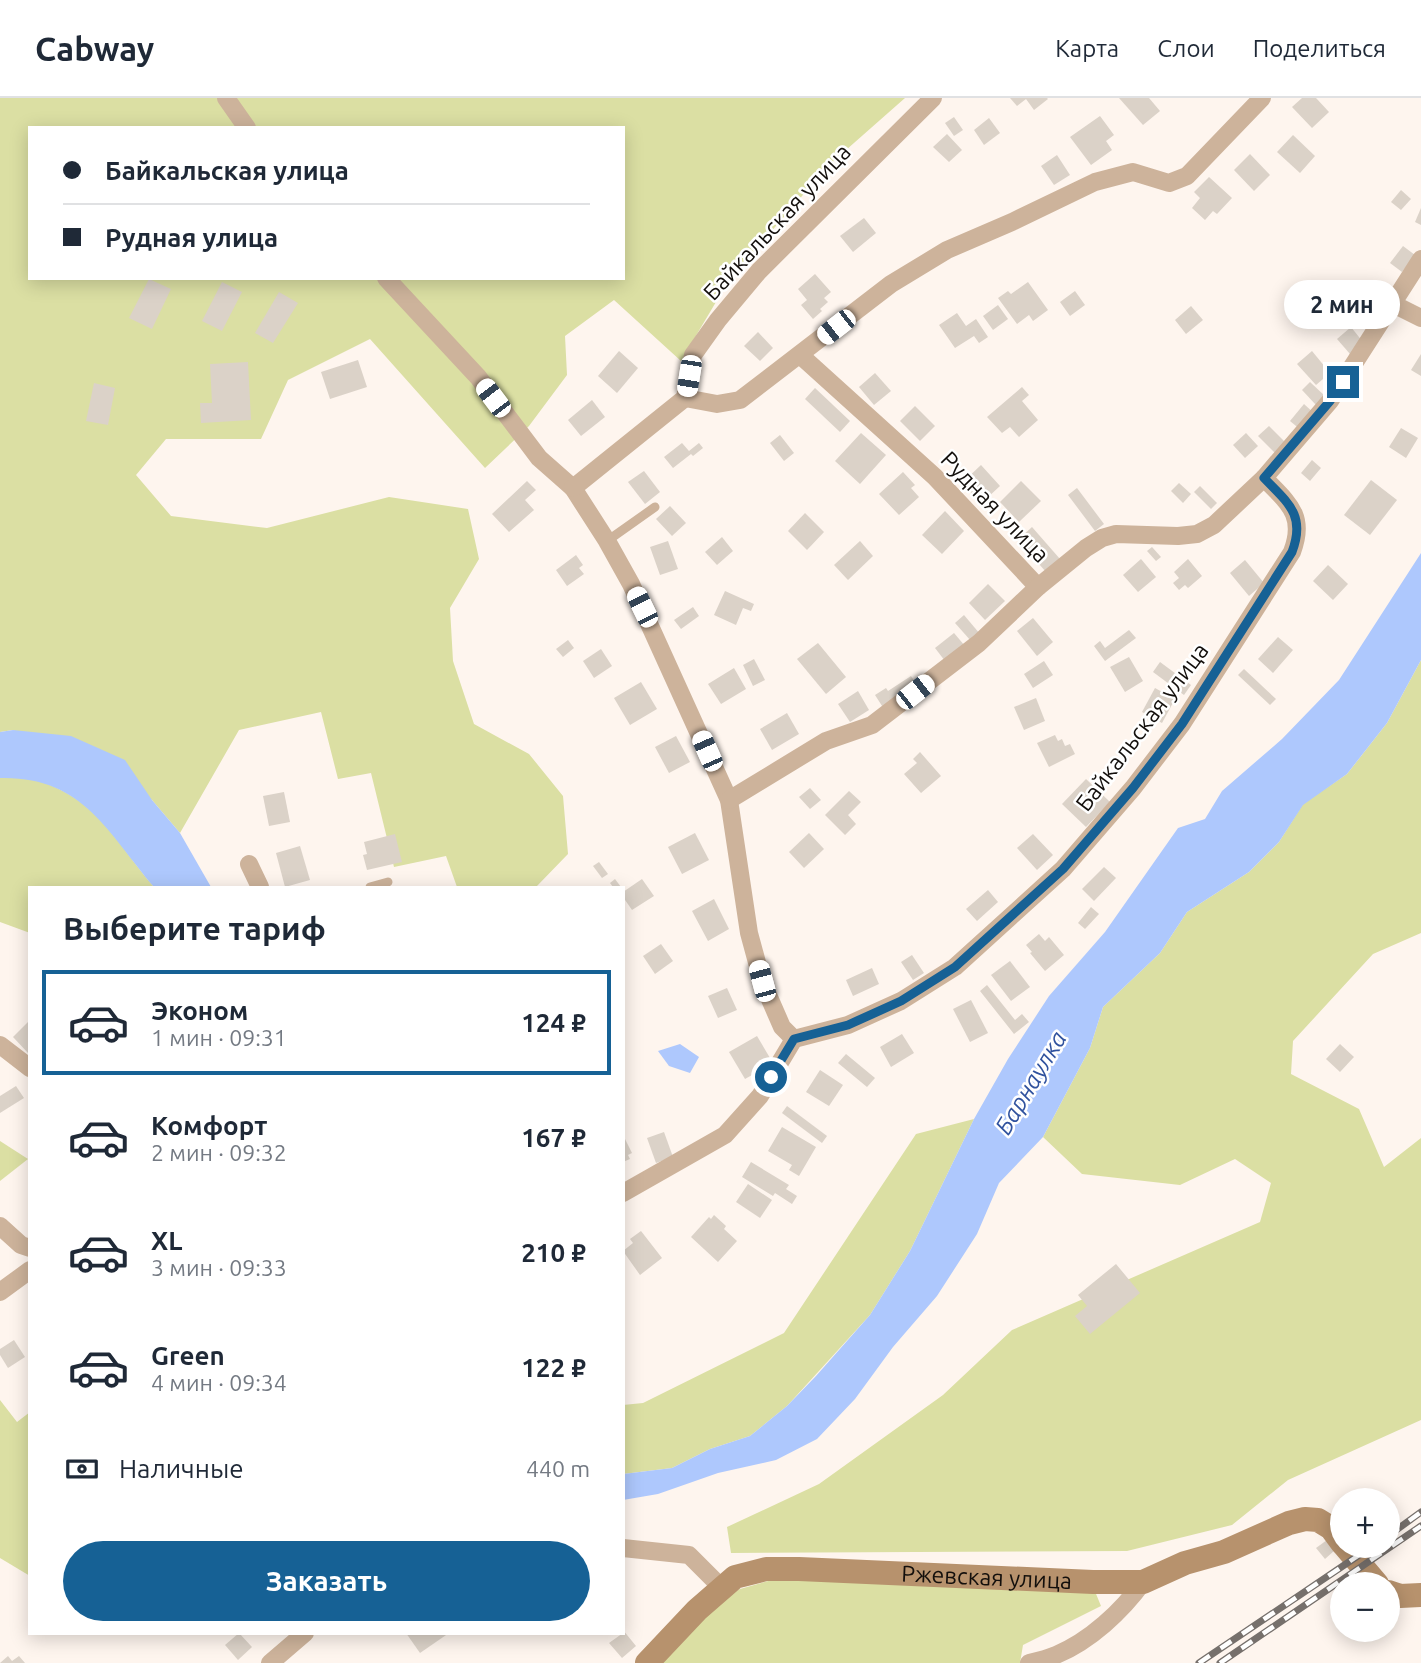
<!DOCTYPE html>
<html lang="ru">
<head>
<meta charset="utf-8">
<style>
  :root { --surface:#fff; --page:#f2f2f3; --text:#1f2937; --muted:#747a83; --line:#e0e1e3; --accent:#166195 }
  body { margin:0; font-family:Ubuntu,sans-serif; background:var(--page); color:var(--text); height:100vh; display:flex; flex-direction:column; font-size:26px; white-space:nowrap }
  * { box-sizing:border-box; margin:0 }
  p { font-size:23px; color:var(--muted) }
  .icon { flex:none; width:38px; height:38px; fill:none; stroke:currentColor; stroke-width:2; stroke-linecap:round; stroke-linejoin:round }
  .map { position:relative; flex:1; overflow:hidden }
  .drawer { position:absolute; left:28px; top:788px; width:597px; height:749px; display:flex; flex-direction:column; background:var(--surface); border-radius:0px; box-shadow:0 4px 18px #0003 }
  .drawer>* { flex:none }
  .top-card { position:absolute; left:28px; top:28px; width:597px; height:154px; border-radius:0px; box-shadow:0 4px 18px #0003; display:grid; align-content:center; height:154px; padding:0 35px; background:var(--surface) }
  .buttons { position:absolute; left:1330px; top:1390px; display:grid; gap:14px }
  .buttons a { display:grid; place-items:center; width:70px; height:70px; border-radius:50%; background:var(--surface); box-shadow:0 4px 18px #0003; font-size:35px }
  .end { position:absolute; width:32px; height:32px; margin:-16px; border:9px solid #166195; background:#fff; box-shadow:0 0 0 4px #fff }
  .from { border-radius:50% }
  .bubble { position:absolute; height:49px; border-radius:24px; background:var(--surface); box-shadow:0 4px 18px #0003; font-size:23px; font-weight:700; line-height:49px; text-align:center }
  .car { position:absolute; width:21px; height:42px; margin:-21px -10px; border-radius:9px; box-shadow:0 0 5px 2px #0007; background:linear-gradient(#fff 24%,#345 0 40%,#fff 0 76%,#345 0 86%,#fff 0) }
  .top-card b { display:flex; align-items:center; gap:24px; height:66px; font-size:26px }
  .top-card b+b { border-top:2px solid var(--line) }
  .top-card i { width:18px; height:18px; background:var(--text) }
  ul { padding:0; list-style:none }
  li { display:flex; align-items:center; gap:21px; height:105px; margin:0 14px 10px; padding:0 21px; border:4px solid transparent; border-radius:0px }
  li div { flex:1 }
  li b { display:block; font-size:26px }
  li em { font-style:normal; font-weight:700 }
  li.current { border-color:var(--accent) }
  li>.icon { width:63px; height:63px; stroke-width:1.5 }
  h2 { padding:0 35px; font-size:32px; line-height:84px }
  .pay { display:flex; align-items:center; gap:18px; height:77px; padding:0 35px; font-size:26px }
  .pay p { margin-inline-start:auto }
  .button { display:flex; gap:14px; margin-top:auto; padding:14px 35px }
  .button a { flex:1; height:80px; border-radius:42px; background:var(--accent); color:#fff; font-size:28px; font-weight:700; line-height:80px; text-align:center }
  header { display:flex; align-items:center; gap:42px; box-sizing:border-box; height:98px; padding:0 35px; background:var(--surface); border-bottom:2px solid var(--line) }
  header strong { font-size:33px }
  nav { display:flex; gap:38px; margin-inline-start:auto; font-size:24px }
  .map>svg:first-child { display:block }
  .green { fill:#dbdfa3; fill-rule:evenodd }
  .water { fill:#aec8fd }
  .building { fill:#dbd2c8 }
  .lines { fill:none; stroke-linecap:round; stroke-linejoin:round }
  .lane { stroke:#cdb39b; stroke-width:9 }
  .street { stroke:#cdb39b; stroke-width:18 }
  .secondary { stroke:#b7926d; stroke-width:24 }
  .rail-casing { stroke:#76706c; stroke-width:7 }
  .rail { stroke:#fff; stroke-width:4.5; stroke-dasharray:13; stroke-linecap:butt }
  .route { stroke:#166195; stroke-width:9 }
  .labels { text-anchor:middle; stroke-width:5; stroke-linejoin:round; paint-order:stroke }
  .street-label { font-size:23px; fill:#130f0c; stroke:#fff }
  .water-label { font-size:24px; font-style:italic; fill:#30529e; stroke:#fff }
</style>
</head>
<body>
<header>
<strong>Cabway</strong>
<nav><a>Карта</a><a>Слои</a><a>Поделиться</a></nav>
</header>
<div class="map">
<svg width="1421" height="1565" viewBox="0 0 1421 1565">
  <rect width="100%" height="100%" fill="#fef5ee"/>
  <g class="green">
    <path d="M0,0H905L829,67L729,182L681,263L614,202L565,238L567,277L529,328L485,370L370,241L288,282L261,341H166L136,377L171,418L267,430L389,399L468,411L479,461L450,510L453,563L474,626L529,656L563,698L568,756L536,789H457L446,758L394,769L371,675L338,681L321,614L239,632L180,735L152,702L13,632L0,634ZM30,30H623V180H30Z"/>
    <path d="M1421,562V835L1373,856L1293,943L1291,976L1359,1011L1384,1069L1421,1040V1322L1288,1382L1232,1427L1127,1453L731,1455L727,1429L819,1386L943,1297L1012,1232L1260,1124L1271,1085L1235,1061L1180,1087L1082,1076L1043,1039L1090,950L1103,909L1160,855L1187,814L1249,774L1279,744L1303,706L1347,676L1387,625Z"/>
    <path d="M24,679C93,694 112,739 154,789H30V835L0,824V680Z"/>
    <path d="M974,1021L910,1153L870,1217L787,1308L750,1338L710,1351L672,1370L623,1376V1307L643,1305L784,1235L916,1036Z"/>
    <path d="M0,1043L28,1061L0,1083Z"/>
    <path d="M0,1302L17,1324L30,1314V1478L0,1460Z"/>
    <path d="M789,1477L1094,1491L1101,1508L1023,1547L1020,1565H652L709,1506L740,1491Z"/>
  </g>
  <g class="water">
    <path d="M1421,455V562L1387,625L1347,676L1303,707L1279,744L1249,774L1187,814L1160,855L1103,909L1090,950L1043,1039L999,1085L977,1136L937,1198L893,1249L855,1301L817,1341L776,1362L718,1375L658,1396L623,1402V1376L672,1370L710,1351L750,1338L787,1308L816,1278L870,1217L910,1153L974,1021L1008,961L1049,898L1105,834L1178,730L1205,721L1222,693L1282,641L1339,582Z"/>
    <path d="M13,632L71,638L125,662L152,702L180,735L211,789H154C107,734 83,678 0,680V634Z"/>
    <path d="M680,946L699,959L690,975L669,968L658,953Z"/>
  </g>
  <g class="building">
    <path d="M1010,0H1047L1048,1L1034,12L1026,1L1017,8Z"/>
    <path d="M1119,0H1149L1160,13L1143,27Z"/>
    <path d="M1302,0H1316L1329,14L1312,30L1292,9Z"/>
    <path d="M1100,18L1114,37L1106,43L1112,52L1091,67L1070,39Z"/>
    <path d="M954,19L963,32L954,38L945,25Z"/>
    <path d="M989,20L1000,35L984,47L974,32Z"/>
    <path d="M947,36L962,52L949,64L933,49Z"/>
    <path d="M1293,37L1315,58L1300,75L1277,54Z"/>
    <path d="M1250,56L1270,77L1254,93L1234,72Z"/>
    <path d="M1057,57L1070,77L1054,87L1041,68Z"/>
    <path d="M1209,79L1232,100L1217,116L1213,113L1205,122L1192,110L1200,100L1194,94Z"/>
    <path d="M1401,92L1411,101L1401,112L1391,104Z"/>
    <path d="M1421,110V127L1415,124Z"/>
    <path d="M864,120L876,135L853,154L840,138Z"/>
    <path d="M1403,148L1415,157L1402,174L1390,165Z"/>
    <path d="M815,176L831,194L824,200L828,204L820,211L822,213L813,221L801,207L807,202L798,191Z"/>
    <path d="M149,181L171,191L152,231L129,220Z"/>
    <path d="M222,184L242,194L222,233L202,223Z"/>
    <path d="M1028,184L1048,212L1033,223L1029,217L1017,226L998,200L1008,193L1011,196Z"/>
    <path d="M1373,190L1389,204L1374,219L1359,205Z"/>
    <path d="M1075,193L1085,207L1070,218L1060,204Z"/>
    <path d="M279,194L298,205L273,245L255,235Z"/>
    <path d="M998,207L1008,221L993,232L983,218Z"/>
    <path d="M1191,208L1203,222L1186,236L1175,222Z"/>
    <path d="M957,215L966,228L976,221L988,239L979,245L974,238L955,250L939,227Z"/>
    <path d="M1351,229L1363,244L1350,256L1337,241Z"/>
    <path d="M758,234L773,250L760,263L744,248Z"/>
    <path d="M619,253L638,270L617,295L598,278Z"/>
    <path d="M1312,253L1330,275L1316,287L1297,266Z"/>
    <path d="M1421,256V278L1411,272Z"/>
    <path d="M358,262L367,289L330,301L321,274Z"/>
    <path d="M248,264L251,322L201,325L200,305H212L210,266Z"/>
    <path d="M875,275L891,293L874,307L859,289Z"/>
    <path d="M1310,284L1325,298L1316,307L1302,292Z"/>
    <path d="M94,285L115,290L108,327L86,323Z"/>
    <path d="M1022,289L1029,297L1022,303L1038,322L1019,339L1010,329L1002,335L987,319Z"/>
    <path d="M815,290L850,323L840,334L805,301Z"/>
    <path d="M592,302L605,319L581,338L568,322Z"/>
    <path d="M1304,306L1316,317L1302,333L1290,323Z"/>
    <path d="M915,308L935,328L920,343L900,323Z"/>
    <path d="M1269,328L1287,346L1276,356L1258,338Z"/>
    <path d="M1401,330L1418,340L1406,360L1389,349Z"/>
    <path d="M861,335L886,357L860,386L835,363Z"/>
    <path d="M1246,335L1258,348L1245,360L1233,347Z"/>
    <path d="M780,337L794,355L784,363L770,345Z"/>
    <path d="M682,345L689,353L699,345L703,350L693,358L691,356L673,370L664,359Z"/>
    <path d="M1312,362L1321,370L1310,383L1301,375Z"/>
    <path d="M981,367L1000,388L987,400L984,397L978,402L962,385Z"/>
    <path d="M644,373L660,394L645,406L628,384Z"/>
    <path d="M903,374L915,387L911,390L919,399L899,417L879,396Z"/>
    <path d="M1371,382L1397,402L1370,437L1344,417Z"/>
    <path d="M527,383L536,392L525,402L534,412L509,434L492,416Z"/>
    <path d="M1021,383L1041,403L1019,424L1000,404Z"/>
    <path d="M1179,385L1191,396L1183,405L1171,393Z"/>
    <path d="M1200,388L1217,405L1211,411L1194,394Z"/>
    <path d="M1077,390L1104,426L1095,433L1068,397Z"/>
    <path d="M670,408L686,425L672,438L656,421Z"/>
    <path d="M945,413L964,433L942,456L922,437Z"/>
    <path d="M805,415L824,434L807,452L788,433Z"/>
    <path d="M1032,429L1060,461L1046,474L1018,442Z"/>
    <path d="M722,439L733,453L717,467L705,454Z"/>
    <path d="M668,443L678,471L660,477L650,449Z"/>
    <path d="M860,443L873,458L848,482L834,467Z"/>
    <path d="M1152,449L1161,459L1156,463L1147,453Z"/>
    <path d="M576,457L583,467L579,470L584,476L567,488L556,472Z"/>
    <path d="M1141,461L1156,479L1138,494L1123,477Z"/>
    <path d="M1188,461L1202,478L1188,490L1185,487L1179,492L1173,485L1179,480L1174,474Z"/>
    <path d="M1245,462L1264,485L1249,498L1230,475Z"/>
    <path d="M1328,467L1348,486L1333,502L1313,483Z"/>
    <path d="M988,486L1005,503L985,522L969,505Z"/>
    <path d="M725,493L754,506L751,513L743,510L736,527L714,517Z"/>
    <path d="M693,509L699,518L681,531L674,522Z"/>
    <path d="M964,517L980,536L971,543L955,525Z"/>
    <path d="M1033,520L1053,544L1037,558L1017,533Z"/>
    <path d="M1129,532L1136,540L1105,563L1094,548L1100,543L1105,550Z"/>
    <path d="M954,535L965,548L945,563L935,550Z"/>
    <path d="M1278,539L1293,552L1273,575L1258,561Z"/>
    <path d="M568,542L574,550L563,559L556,551Z"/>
    <path d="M818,545L846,579L826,596L797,561Z"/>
    <path d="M601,551L612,568L594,580L583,563Z"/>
    <path d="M1129,559L1143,583L1125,594L1110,569Z"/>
    <path d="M754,561L765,582L753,588L743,567Z"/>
    <path d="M1044,563L1053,577L1033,590L1024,576Z"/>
    <path d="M1160,564L1191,587L1184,597L1153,574Z"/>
    <path d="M734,570L746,591L721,606L708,586Z"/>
    <path d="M1244,571L1276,601L1270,607L1238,577Z"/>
    <path d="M911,578L918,589L884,611L875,597L886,590L888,593Z"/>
    <path d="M641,584L657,611L630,627L614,600Z"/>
    <path d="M1155,590L1175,601L1162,625L1142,614Z"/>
    <path d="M858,593L869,612L850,624L838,606Z"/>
    <path d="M1036,600L1045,623L1024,632L1014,609Z"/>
    <path d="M787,615L799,636L772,652L760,631Z"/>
    <path d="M1055,637L1058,643L1062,641L1065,648L1070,646L1075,656L1049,669L1037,645Z"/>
    <path d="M676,638L690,664L669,675L655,649Z"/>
    <path d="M920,654L941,678L921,695L904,676L917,665L913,661Z"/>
    <path d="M1086,681L1110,704L1086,729L1062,706Z"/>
    <path d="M810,690L821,702L810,711L799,699Z"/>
    <path d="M849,693L861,704L848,717L856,726L845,737L825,717Z"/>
    <path d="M284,694L290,724L269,728L263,698Z"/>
    <path d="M695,735L709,762L682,776L668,749Z"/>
    <path d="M809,735L824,751L804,770L789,754Z"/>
    <path d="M395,736L402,764L367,772L363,757L367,756L364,744Z"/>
    <path d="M1033,736L1053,757L1037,772L1017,750Z"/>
    <path d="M300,748L310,782L285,789L276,755Z"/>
    <path d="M599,764L608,776L602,780L593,768Z"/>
    <path d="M1104,769L1116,780L1094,803L1082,791Z"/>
    <path d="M615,781L621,789H613L610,785Z"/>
    <path d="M642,781L654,798L632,812L623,799V794Z"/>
    <path d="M988,792L998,804L977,823L966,811Z"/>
    <path d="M714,801L729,831L708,843L692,813Z"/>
    <path d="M1091,809L1099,816L1085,831L1078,825Z"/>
    <path d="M1039,836L1045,843L1049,839L1064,857L1045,873L1030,855L1032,854L1026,847Z"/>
    <path d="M661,846L673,863L655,876L643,858Z"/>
    <path d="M912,857L924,875L913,882L901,864Z"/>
    <path d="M1010,863L1030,889L1011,903L991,877Z"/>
    <path d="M872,870L879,886L853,898L846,882Z"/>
    <path d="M987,887L1015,922L1022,916L1029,924L1014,936L980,893Z"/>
    <path d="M727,890L737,912L718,920L708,898Z"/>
    <path d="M971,902L988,935L970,944L953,911Z"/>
    <path d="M30,922V953L28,955L13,939Z"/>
    <path d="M902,936L914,955L891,969L880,949Z"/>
    <path d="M757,938L773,965L745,981L729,954Z"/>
    <path d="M1340,946L1354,959L1340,974L1326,961Z"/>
    <path d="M846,956L875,980L867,989L838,965Z"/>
    <path d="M820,972L843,987L829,1008L806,994Z"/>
    <path d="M16,988L24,1000L0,1015V998Z"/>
    <path d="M787,1008L827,1038L822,1045L782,1015Z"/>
    <path d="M782,1029L816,1049L799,1078L789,1072L792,1067L768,1053Z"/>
    <path d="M664,1034L673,1059L656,1065L647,1040Z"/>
    <path d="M623,1037L632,1055L628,1057L630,1061L623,1064Z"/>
    <path d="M751,1064L789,1087L786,1091L797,1098L792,1106L775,1095L773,1098L742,1079Z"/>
    <path d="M748,1086L772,1102L760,1120L736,1104Z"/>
    <path d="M714,1117L726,1128L724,1131L737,1143L718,1164L691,1139L709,1119L711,1121Z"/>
    <path d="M641,1133L662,1160L640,1177L623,1153L633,1145L630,1141Z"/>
    <path d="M1116,1166L1140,1195L1090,1236L1075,1218L1087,1208L1078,1197Z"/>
    <path d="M14,1242L25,1259L8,1270L0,1257V1251Z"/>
    <path d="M1327,1442L1335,1452L1325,1461L1316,1450Z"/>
    <path d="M623,1532L636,1548L622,1560L609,1545L623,1535Z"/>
    <path d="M239,1535L252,1549L238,1562L225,1547Z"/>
    <path d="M406,1535H449L420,1555Z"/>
    <path d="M8,1558L12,1563L19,1558L25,1565H0Z"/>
  </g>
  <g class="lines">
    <g class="lane">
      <path d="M607,443L655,409"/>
      <path d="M370,789L388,784"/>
    </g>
    <g class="street">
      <path d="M226,0L247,30"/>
      <path d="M386,180L478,279L539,360L573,390L607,443L631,486L729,702L749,835L762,883L782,929L794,941L848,927L901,903L955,869L1063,771L1133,690L1182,626L1292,454C1306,417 1288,405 1264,380"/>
      <path d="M1393,206L1421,220"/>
      <path d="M800,257L935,379L1038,489"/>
      <path d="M685,300L717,306L740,302L891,186L947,152L1012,124L1095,84L1133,74L1169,85L1187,78L1262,0"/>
      <path d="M573,390L685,300L693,257L718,222L759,173L933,0"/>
      <path d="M729,702L826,643L872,627L979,545L1038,489L1086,450L1102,440L1116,436L1178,438L1197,436L1214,427L1264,380L1330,303L1421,161"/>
      <path d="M249,766L260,789"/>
      <path d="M0,947L30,970"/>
      <path d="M623,1095L725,1037L760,998L794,941"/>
      <path d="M0,1128L21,1147L30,1150"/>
      <path d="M0,1194L30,1172"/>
      <path d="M623,1450L689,1457L722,1490"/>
      <path d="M270,1565L305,1535"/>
      <path d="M1029,1565C1038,1563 1047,1561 1056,1557C1090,1543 1122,1513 1143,1484"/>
    </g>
    <g class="secondary">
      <path d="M1344,1447L1377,1486"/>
      <path d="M1388,1494L1400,1498L1421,1497"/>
      <path id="s1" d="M647,1565L697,1512L735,1479L766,1471H799L1093,1484H1143L1185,1465L1224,1454L1289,1425L1305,1421L1318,1422L1331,1430L1342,1445"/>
    </g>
    <g class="rail-casing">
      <g id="rail">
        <path d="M1388,1438L1421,1414"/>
        <path d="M1199,1565L1374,1447"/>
        <path d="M1220,1565L1421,1428"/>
      </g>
    </g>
    <use href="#rail" class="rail"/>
  </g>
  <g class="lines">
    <path class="route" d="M771,979L794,941L848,927L901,903L955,869L1063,771L1133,690L1182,626L1292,454C1306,417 1288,405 1264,380L1330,303L1343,284"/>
  </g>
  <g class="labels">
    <g class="street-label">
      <text transform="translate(777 124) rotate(-47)" y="8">Байкальская улица</text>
      <text transform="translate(995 409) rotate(46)" y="8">Рудная улица</text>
      <text transform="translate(1142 629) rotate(-53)" y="8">Байкальская улица</text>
      <text dy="8" stroke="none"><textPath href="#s1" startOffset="376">Ржевская улица</textPath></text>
    </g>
    <g class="water-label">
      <text transform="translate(1031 985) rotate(-59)" y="8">Барнаулка</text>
    </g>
  </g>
</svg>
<div class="buttons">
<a>+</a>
<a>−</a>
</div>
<i class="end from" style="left:771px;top:979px"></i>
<i class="end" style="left:1343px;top:284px"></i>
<div class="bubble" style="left:1284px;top:182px;width:116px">2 мин</div>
<i class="car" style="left:836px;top:229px;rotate:232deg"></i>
<i class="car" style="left:689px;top:278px;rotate:189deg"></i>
<i class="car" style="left:493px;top:300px;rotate:323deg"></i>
<i class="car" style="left:642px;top:509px;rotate:334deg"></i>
<i class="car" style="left:915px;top:594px;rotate:52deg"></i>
<i class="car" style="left:707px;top:653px;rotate:336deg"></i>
<i class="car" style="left:762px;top:883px;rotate:345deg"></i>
<div class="top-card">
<b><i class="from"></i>Байкальская улица</b>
<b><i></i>Рудная улица</b>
</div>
<section class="drawer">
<h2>Выберите тариф</h2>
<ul>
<li class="current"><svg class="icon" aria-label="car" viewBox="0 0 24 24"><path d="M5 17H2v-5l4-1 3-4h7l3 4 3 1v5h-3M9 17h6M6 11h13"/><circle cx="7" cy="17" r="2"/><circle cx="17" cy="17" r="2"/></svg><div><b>Эконом</b><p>1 мин · 09:31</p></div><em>124 ₽</em></li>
<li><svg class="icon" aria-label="car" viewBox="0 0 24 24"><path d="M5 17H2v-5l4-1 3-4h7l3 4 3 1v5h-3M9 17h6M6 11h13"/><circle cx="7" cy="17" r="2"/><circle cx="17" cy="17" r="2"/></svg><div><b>Комфорт</b><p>2 мин · 09:32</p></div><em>167 ₽</em></li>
<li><svg class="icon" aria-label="car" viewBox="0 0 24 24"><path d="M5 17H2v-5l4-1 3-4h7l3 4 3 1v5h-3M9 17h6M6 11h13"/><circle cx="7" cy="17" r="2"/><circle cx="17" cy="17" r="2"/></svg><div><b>XL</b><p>3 мин · 09:33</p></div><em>210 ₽</em></li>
<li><svg class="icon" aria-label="car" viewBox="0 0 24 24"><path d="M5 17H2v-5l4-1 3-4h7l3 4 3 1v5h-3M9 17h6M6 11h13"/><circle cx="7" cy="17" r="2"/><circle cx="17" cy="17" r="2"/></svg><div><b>Green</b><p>4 мин · 09:34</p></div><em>122 ₽</em></li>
</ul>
<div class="pay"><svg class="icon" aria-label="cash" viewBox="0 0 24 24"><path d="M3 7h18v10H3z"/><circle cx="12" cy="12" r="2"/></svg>Наличные<p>440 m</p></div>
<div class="button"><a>Заказать</a></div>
</section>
</div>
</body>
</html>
